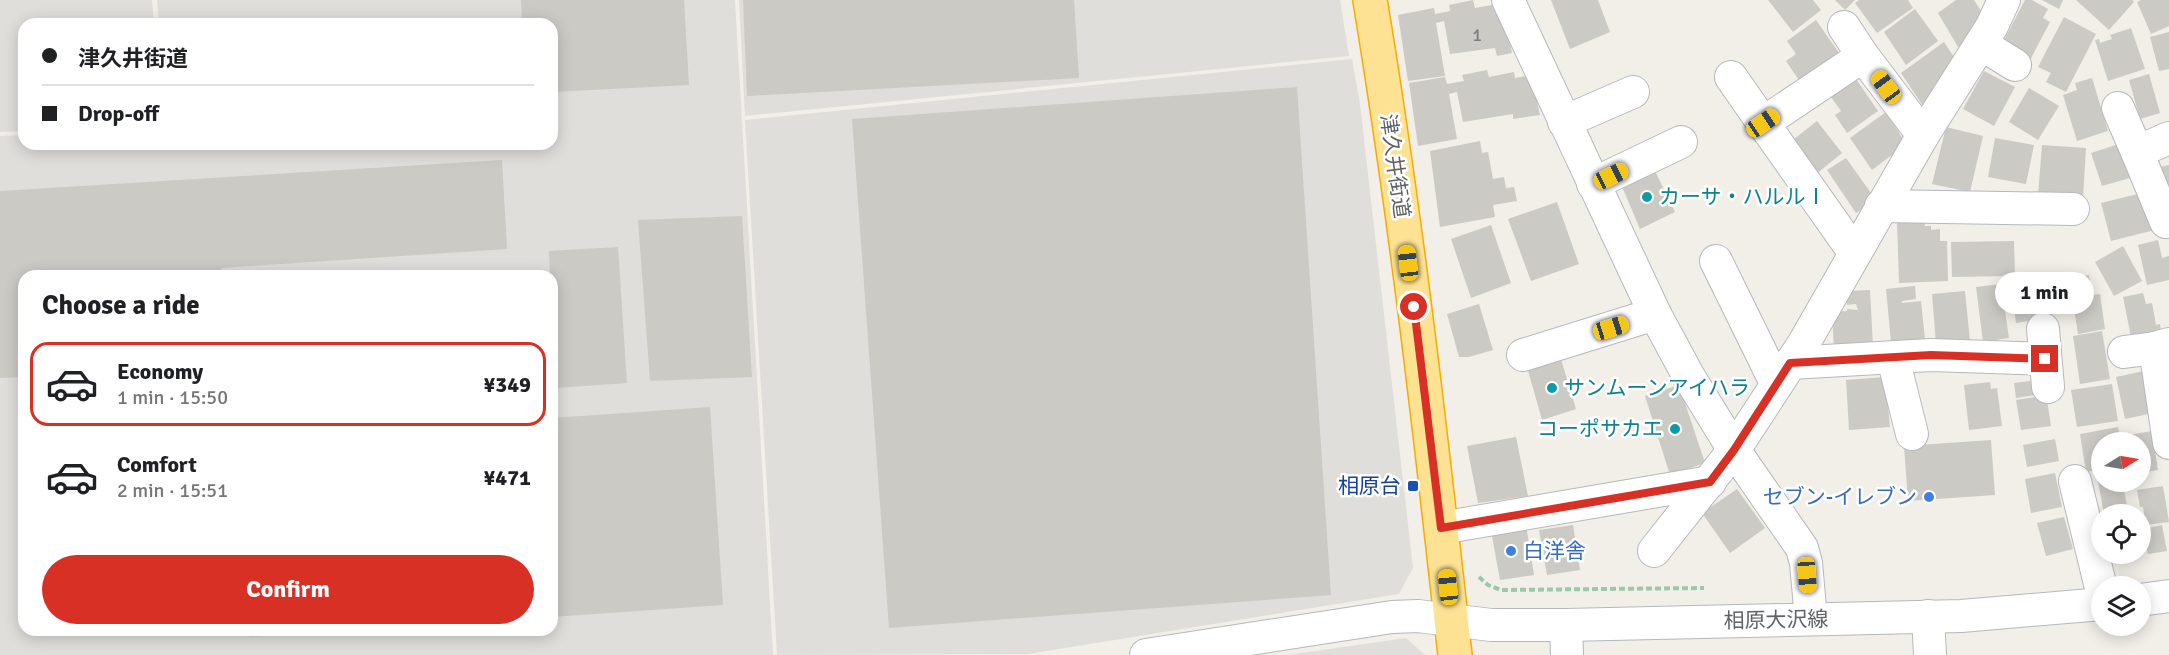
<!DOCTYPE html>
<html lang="en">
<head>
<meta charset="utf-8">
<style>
  :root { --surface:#fff; --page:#f6f6f6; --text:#202124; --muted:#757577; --line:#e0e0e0; --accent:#d93025 }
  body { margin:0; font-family:Signika,"Noto Sans JP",sans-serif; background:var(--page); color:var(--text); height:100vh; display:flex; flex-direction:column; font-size:22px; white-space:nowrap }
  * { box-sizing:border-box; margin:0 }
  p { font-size:20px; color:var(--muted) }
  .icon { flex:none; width:33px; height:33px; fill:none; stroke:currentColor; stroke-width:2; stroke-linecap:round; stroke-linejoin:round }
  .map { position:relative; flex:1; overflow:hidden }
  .side { position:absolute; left:18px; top:270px; width:540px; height:366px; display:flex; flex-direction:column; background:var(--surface); border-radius:18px; box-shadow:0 3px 15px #0003 }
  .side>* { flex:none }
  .top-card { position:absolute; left:18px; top:18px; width:540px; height:132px; border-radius:18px; box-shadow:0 3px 15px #0003; display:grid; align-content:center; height:132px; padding:0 24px; background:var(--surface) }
  .needle { width:39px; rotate:79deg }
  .buttons { position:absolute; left:2091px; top:432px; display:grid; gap:12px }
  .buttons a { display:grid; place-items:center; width:60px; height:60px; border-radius:50%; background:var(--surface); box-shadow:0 3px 15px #0003; font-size:30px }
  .end { position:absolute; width:27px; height:27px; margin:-14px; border:8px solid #d93025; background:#fff; box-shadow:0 0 0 3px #fff }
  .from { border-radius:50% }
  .bubble { position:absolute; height:42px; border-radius:21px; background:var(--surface); box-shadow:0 3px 15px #0003; font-size:20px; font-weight:800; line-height:42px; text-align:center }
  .car { position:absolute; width:18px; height:36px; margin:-18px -9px; border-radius:8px; box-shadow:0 0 4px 2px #0007; background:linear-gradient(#f5c518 24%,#345 0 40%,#f5c518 0 76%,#345 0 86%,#f5c518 0) }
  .top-card b { display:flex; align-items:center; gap:21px; height:57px; font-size:22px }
  .top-card b+b { border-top:2px solid var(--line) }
  .top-card i { width:15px; height:15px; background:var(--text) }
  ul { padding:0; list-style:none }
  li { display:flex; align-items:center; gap:18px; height:84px; margin:0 12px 9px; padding:0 12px; border:3px solid transparent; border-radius:18px }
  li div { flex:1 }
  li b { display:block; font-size:22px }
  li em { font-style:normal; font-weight:800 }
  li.active { border-color:var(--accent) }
  li>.icon { width:54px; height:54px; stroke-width:1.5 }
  h2 { padding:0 24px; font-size:27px; line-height:72px }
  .action { display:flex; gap:12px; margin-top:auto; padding:12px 24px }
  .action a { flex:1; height:69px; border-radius:36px; background:var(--accent); color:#fff; font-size:24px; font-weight:800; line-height:69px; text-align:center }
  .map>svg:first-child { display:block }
  .industrial { fill:#e0deda; fill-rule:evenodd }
  .building { fill:#cccac5 }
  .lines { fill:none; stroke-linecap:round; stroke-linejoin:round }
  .minor-casing { stroke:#b5b8bc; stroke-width:34 }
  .highway-casing { stroke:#f9ab00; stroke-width:36 }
  .path { stroke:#9cc7a9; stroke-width:4; stroke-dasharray:6 3; stroke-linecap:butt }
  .minor { stroke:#fff; stroke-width:32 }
  .highway { stroke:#fde293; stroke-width:33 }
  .route { stroke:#d93025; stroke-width:8 }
  .culture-dot { fill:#0f9aa8; stroke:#fff; stroke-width:2 }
  .transit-dot { fill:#1a4fb4; stroke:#fff; stroke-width:2 }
  .shop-dot { fill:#3f7fe0; stroke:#fff; stroke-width:2 }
  .labels { text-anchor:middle; stroke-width:5; stroke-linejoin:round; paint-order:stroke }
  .number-label { font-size:18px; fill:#7a7d7f }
  .street-label { font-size:21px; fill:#5f6368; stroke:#fff }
  .culture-label { font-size:21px; fill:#0d838f; stroke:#fff; text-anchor:start }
  .transit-label { font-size:21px; fill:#164399; stroke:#fff; text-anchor:end }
  .shop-label { font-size:21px; fill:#366cbe; stroke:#fff; text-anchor:end }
</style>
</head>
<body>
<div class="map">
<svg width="2169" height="655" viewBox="0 0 2169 655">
  <rect width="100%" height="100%" fill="#f1efe8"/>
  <g class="industrial">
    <path d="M0,0H152L154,24H24V131L0,132Z"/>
    <path d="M157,0H735L773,655H0V136L24,135V144H552V24H159ZM24,276H552V630H24Z"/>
    <path d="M739,0H1340L1349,56L745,116Z"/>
    <path d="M1352,59L1360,104L1413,568L1399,594L1028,654L777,655L745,120Z"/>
    <path d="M1406,638L1425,655H1288Z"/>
  </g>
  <g class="building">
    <path d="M521,0H684L689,85L552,92V24H522Z"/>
    <path d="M743,0H1074L1079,78L747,96Z"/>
    <path d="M1473,0L1475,8L1497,4L1504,13L1512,53L1497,56L1495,48L1450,54L1444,21L1436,23L1445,76L1408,81L1398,15L1434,8L1435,14L1450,11L1449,5Z"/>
    <path d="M1551,0H1598L1610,32L1570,49Z"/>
    <path d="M1768,0H1813L1821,10L1793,32Z"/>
    <path d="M1835,0H1855L1845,10Z"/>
    <path d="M1859,0H1908L1913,8L1877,33L1855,3Z"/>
    <path d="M1956,0H1974L1985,17L1974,35L1958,47L1938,13Z"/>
    <path d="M2025,0H2032L2048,9L2043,18L2050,22L2029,62L2003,42Z"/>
    <path d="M2042,0H2063L2059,9Z"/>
    <path d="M2076,0H2132L2134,2L2109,30Z"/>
    <path d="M2141,0H2169V26L2151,34L2137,2Z"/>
    <path d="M1915,9L1938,41L1906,65L1884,32Z"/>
    <path d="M2064,17L2096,34L2066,92L2046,82L2051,73L2038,67Z"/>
    <path d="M1816,20L1839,53L1799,80L1786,61L1796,54L1787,41Z"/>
    <path d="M2131,28L2145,69L2108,81L2095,40L2099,39L2100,43L2112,39L2110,35Z"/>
    <path d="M2169,32V69L2159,71L2150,37Z"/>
    <path d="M1944,42L1956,60L1923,106L1901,73Z"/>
    <path d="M1487,70L1489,77L1514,72L1515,78L1531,75L1540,115L1513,119V114L1463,122L1457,92L1449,94L1457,139L1418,146L1409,83L1445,77L1447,84L1464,81L1462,75Z"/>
    <path d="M1984,71L2015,87L1994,126L1963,109Z"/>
    <path d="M2149,74L2160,113L2140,119L2129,80Z"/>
    <path d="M2092,78L2108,131L2077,141L2063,95L2077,90L2075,83Z"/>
    <path d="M1856,79L1878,111L1847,133L1835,115L1841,111L1831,97Z"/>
    <path d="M1297,87L1331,595L889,628L852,119Z"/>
    <path d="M2029,88L2059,106L2038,140L2009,122Z"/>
    <path d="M1886,112L1906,144L1872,170L1850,138Z"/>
    <path d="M1817,121L1842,153L1815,175L1799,156L1804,152L1794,139Z"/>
    <path d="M1946,127L1983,136L1970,192L1932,184Z"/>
    <path d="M1995,138L2034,145L2026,184L1988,177Z"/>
    <path d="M1480,141L1482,153L1488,152L1493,179L1504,177L1506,188L1514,187L1517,201L1493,205L1495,217L1440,227L1430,151Z"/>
    <path d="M2119,144L2130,178L2102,186L2091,153Z"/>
    <path d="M2042,145L2086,148L2083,198L2038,195Z"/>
    <path d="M1846,158L1876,200L1856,213L1827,170Z"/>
    <path d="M502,160L507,249L221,268L222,276H24V377L0,378V191Z"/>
    <path d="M2169,165V198L2160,167Z"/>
    <path d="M1653,167L1675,212L1640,229L1620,182Z"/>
    <path d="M2146,192L2155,230L2111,241L2101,203Z"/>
    <path d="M1557,202L1579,264L1531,281L1508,219Z"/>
    <path d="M742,216L752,377L650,381L638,220Z"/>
    <path d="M1925,221V226H1931V230L1940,229V241H1947L1948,281L1899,283L1897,222Z"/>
    <path d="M1491,225L1511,283L1471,298L1451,239Z"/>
    <path d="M2158,240L2162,258L2169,256V280L2147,285L2138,245Z"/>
    <path d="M2014,241L2015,276L1952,277L1951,242Z"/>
    <path d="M2123,246L2142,281L2114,296L2095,262Z"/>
    <path d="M618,247L627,383L556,388L552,276H550L549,251Z"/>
    <path d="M2089,275L2092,295L2100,294L2105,329L2078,334L2074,309L2057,312L2052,281Z"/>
    <path d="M2046,277L2052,317L2016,323L2010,282Z"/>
    <path d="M2001,284L2009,338L1983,342L1976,287Z"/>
    <path d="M1915,286L1916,299L1902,301V303L1921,301L1925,339L1891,342L1886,289Z"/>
    <path d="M1870,290L1873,346L1834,348L1832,312L1847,311V309L1858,310L1856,304L1847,305L1846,291Z"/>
    <path d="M1965,291L1970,341L1936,344L1932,294Z"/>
    <path d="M2143,293L2146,304L2152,303L2156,325L2160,324L2161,331L2131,337L2123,297Z"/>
    <path d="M1479,304L1493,350L1469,357H1459L1447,314Z"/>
    <path d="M2102,331L2110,379L2080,384L2073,336Z"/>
    <path d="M1560,356L1576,409L1542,420L1527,367Z"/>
    <path d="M2144,371L2153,413L2125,419L2116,377Z"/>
    <path d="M1885,377L1890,427L1849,430L1846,380Z"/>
    <path d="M2037,380L2040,401L2047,400L2051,426L2021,430L2016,400L2035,397V395L2016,398L2014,383Z"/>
    <path d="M1990,382L1991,389L1997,388L2002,426L1969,430L1964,385Z"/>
    <path d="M2112,384L2118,421L2077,427L2071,390Z"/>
    <path d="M1679,385L1705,463L1670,475L1645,396Z"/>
    <path d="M710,407L723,605L552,617V418Z"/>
    <path d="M2118,427L2121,442H2102V469L2086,472L2080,434Z"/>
    <path d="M2152,431L2158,470L2140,473V442H2130L2129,435Z"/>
    <path d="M1516,437L1528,496L1478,503L1467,446Z"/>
    <path d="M2055,439L2059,461L2027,467L2023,445Z"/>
    <path d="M1991,440L1995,495L1908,501L1904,446Z"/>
    <path d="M2055,473L2062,507L2031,513L2025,479Z"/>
    <path d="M2102,475V482H2122L2129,514H2104L2097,476Z"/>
    <path d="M2163,486L2169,522L2146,525L2143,507H2140L2137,490Z"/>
    <path d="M1737,489L1765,528L1730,553L1702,513Z"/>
    <path d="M2064,517L2073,549L2046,556L2037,523Z"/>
    <path d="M1526,525L1534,575L1500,580L1491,531Z"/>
    <path d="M1573,525L1580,570L1547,575L1539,530Z"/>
    <path d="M2162,525L2167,551L2148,554L2143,529Z"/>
    <path d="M249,630H328V632L249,637Z"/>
  </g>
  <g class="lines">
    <g class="minor-casing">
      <g id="minor">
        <path d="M1508,0L1655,314L1689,377L1734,450L1802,548L1806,563L1811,619"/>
        <path d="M1844,27L1863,56"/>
        <path d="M1981,44L2015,65"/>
        <path d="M1731,77L1763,123"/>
        <path d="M2118,108L2137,152"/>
        <path d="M1564,122L1633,92"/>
        <path d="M1593,184L1681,142"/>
        <path d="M1881,206L2073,209"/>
        <path d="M2166,222L2137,152L2169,138"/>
        <path d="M1854,252L1763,123L1863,56L1923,135"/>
        <path d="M1716,261L1776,383"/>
        <path d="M2043,329L2048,387"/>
        <path d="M2169,344L2155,348L2169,443"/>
        <path d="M2124,352L2155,348"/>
        <path d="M1523,355L1655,314"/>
        <path d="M1893,358L1912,434"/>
        <path d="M1790,363L1931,355L2045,359"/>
        <path d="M2075,481L2102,592"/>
        <path d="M1441,528L1710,482"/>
        <path d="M1654,551L1734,450L1804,343L1923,135L1992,26L2004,0"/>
        <path d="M2140,600L2169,596"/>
        <path d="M1928,616L1930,655"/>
        <path d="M1566,625L1567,655"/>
        <path d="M1146,655L1392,617L1418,616L1491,625H1566L1961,616L2102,604"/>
      </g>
    </g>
    <g class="highway-casing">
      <path id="highway" d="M1370,0C1406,217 1431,436 1455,655"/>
    </g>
    <path class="path" d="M1479,577L1488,585L1501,590L1704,588"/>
    <use href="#minor" class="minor"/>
    <use href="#highway" class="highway"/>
  </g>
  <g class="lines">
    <path class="route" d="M1414,307L1441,528L1710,482L1734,450L1790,363L1931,355L2045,359"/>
  </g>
  <g class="culture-dot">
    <circle cx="1647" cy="197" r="6"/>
    <circle cx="1552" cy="388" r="6"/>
    <circle cx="1675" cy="429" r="6"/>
  </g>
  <rect class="transit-dot" x="1407" y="480" width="12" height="12" rx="3"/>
  <g class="shop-dot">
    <circle cx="1929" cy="497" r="6"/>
    <circle cx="1511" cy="551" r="6"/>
  </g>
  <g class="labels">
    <g class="number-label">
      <text x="1477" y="41">1</text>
    </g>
    <g class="street-label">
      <text transform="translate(1395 166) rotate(82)" y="7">津久井街道</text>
      <text transform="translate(1776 620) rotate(-1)" y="7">相原大沢線</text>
    </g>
    <g class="culture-label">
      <text x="1659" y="204">カーサ・ハルルⅠ</text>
      <text x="1564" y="395">サンムーンアイハラ</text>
      <text x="1663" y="436" text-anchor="end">コーポサカエ</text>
    </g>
    <g class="transit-label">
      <text x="1401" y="493">相原台</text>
    </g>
    <g class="shop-label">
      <text x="1917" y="504">セブン-イレブン</text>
      <text x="1523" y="558" text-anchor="start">白洋舎</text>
    </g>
  </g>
</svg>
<div class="buttons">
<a><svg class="needle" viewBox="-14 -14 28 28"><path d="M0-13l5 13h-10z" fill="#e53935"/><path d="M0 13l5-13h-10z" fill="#757577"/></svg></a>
<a><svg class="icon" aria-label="locate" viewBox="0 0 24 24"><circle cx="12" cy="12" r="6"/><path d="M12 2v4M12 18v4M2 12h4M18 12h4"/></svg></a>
<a><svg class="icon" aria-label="layers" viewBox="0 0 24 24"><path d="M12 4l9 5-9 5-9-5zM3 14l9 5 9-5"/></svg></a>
</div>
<i class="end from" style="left:1414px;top:307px"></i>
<i class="end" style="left:2045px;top:359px"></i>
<div class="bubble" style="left:1995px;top:272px;width:99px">1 min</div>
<i class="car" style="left:1886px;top:87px;rotate:324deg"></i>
<i class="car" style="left:1763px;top:123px;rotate:56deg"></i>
<i class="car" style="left:1611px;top:176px;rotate:64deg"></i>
<i class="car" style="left:1408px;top:263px;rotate:353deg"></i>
<i class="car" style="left:1611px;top:328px;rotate:73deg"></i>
<i class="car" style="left:1807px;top:575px;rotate:176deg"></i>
<i class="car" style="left:1448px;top:587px;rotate:354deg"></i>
<div class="top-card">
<b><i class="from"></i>津久井街道</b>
<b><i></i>Drop-off</b>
</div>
<section class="side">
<h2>Choose a ride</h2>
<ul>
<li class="active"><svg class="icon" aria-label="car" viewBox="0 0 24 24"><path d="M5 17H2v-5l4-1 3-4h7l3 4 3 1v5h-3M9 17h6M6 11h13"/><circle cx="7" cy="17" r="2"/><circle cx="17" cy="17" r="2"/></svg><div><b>Economy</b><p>1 min · 15:50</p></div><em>¥349</em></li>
<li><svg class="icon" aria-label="car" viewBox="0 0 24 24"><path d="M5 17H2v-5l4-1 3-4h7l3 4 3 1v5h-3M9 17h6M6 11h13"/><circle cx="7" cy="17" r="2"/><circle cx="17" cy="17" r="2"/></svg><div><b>Comfort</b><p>2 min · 15:51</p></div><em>¥471</em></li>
</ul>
<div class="action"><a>Confirm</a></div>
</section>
</div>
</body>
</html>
